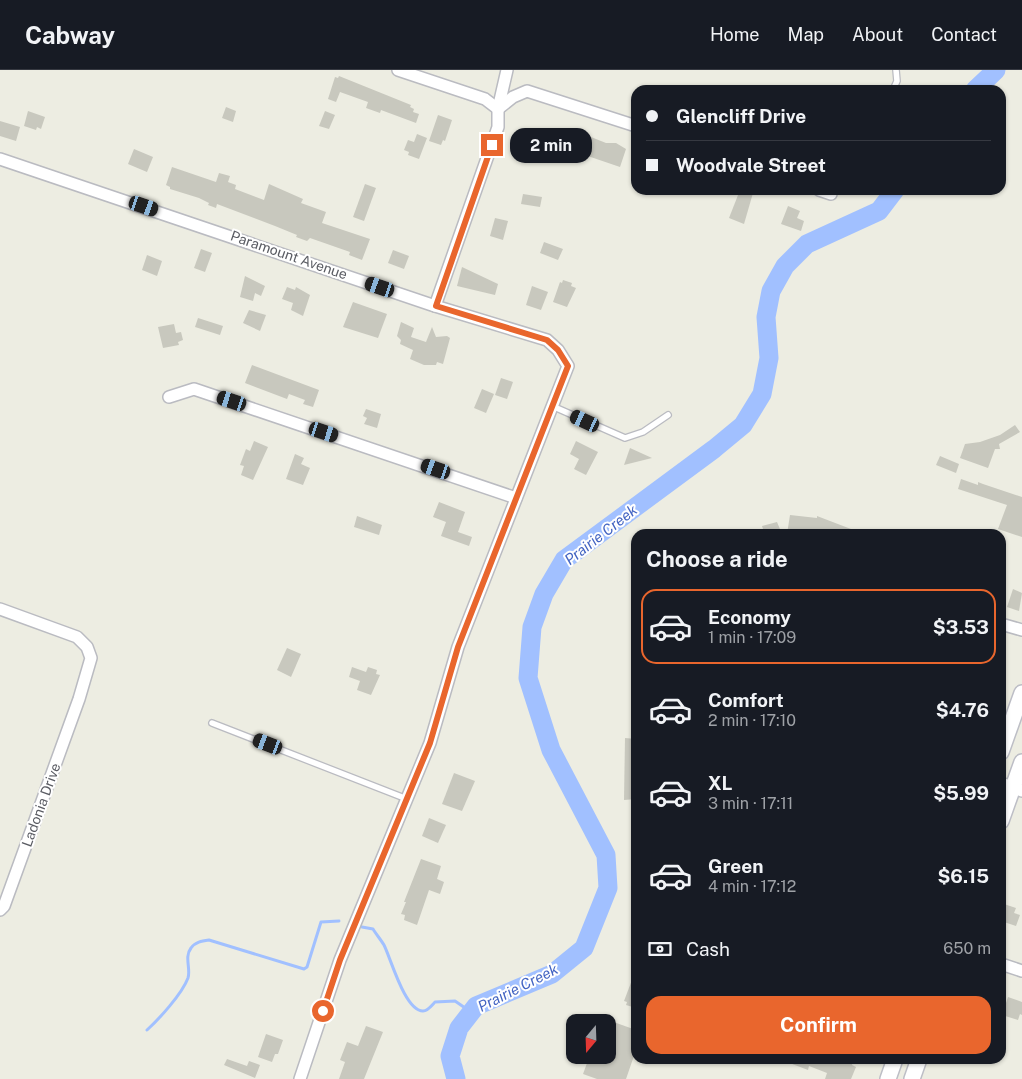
<!DOCTYPE html>
<html lang="en">
<head>
<meta charset="utf-8">
<style>
  :root { --surface:#171b24; --page:#20242c; --text:#f1f3f6; --muted:#9ea1a6; --line:#363941; --accent:#e9662d }
  body { margin:0; font-family:"Public Sans",sans-serif; background:var(--page); color:var(--text); height:100vh; display:flex; flex-direction:column; font-size:19px; white-space:nowrap }
  * { box-sizing:border-box; margin:0 }
  p { font-size:16px; color:var(--muted) }
  .icon { flex:none; width:28px; height:28px; fill:none; stroke:currentColor; stroke-width:2; stroke-linecap:round; stroke-linejoin:round }
  .map { position:relative; flex:1; overflow:hidden }
  .side { position:absolute; left:631px; top:459px; width:375px; height:535px; display:flex; flex-direction:column; background:var(--surface); border-radius:15px; box-shadow:0 1px 4px #0004 }
  .side>* { flex:none }
  .top-card { position:absolute; left:631px; top:15px; width:375px; height:110px; border-radius:15px; box-shadow:0 1px 4px #0004; display:grid; align-content:center; height:110px; padding:0 15px; background:var(--surface) }
  .needle { width:32px; rotate:199deg }
  .tools { position:absolute; left:566px; top:944px; display:grid; gap:10px }
  .tools a { display:grid; place-items:center; width:50px; height:50px; border-radius:10px; background:var(--surface); box-shadow:0 1px 4px #0004; font-size:25px }
  .end { position:absolute; width:22px; height:22px; margin:-11px; border:6px solid #e9662d; background:#fff; box-shadow:0 0 0 2px #fff }
  .from { border-radius:50% }
  .bubble { position:absolute; height:35px; border-radius:15px; background:var(--surface); box-shadow:0 1px 4px #0004; font-size:16px; font-weight:700; line-height:35px; text-align:center }
  .car { position:absolute; width:15px; height:30px; margin:-15px -8px; border-radius:6px; box-shadow:0 0 4px 1px #0007; background:linear-gradient(#222 24%,#8ab4d8 0 40%,#222 0 76%,#8ab4d8 0 86%,#222 0) }
  .top-card b { display:flex; align-items:center; gap:18px; height:48px; font-size:19px }
  .top-card b+b { border-top:1px solid var(--line) }
  .top-card i { width:12px; height:12px; background:var(--text) }
  ul { padding:0; list-style:none }
  li { display:flex; align-items:center; gap:15px; height:75px; margin:0 10px 8px; padding:0 5px; border:2px solid transparent; border-radius:15px }
  li div { flex:1 }
  li b { display:block; font-size:19px }
  li em { font-style:normal; font-weight:700 }
  li.selected { border-color:var(--accent) }
  li>.icon { width:45px; height:45px; stroke-width:1.5 }
  h2 { padding:0 15px; font-size:22px; line-height:60px }
  .pay { display:flex; align-items:center; gap:12px; height:55px; padding:0 15px; font-size:19px }
  .pay p { margin-inline-start:auto }
  .button { display:flex; gap:10px; margin-top:auto; padding:10px 15px }
  .button a { flex:1; height:58px; border-radius:15px; background:var(--accent); color:#fff; font-size:20px; font-weight:700; line-height:58px; text-align:center }
  header { display:flex; align-items:center; gap:30px; box-sizing:border-box; height:70px; padding:0 25px; background:var(--surface); border-bottom:1px solid var(--line) }
  header strong { font-size:24px }
  nav { display:flex; gap:28px; margin-inline-start:auto; font-size:18px }
  .map>svg:first-child { display:block }
  .lines { fill:none; stroke-linecap:round; stroke-linejoin:round }
  .stream { stroke:#a1c0ff; stroke-width:3 }
  .river { stroke:#a1c0ff; stroke-width:19 }
  .building { fill:#c8c8be }
  .lane-casing { stroke:#babbc1; stroke-width:8 }
  .street-casing { stroke:#babbc1; stroke-width:14 }
  .secondary-casing { stroke:#bdbec6; stroke-width:18 }
  .lane { stroke:#fff; stroke-width:5.5 }
  .street { stroke:#fff; stroke-width:11 }
  .secondary { stroke:#fff; stroke-width:15 }
  .route { stroke:#e9662d; stroke-width:6 }
  .labels { text-anchor:middle; stroke-width:4; stroke-linejoin:round; paint-order:stroke }
  .street-label { font-size:14px; fill:#5a5c63; stroke:#fff }
  .water-label { font-size:15px; font-style:italic; fill:#4364c2; stroke:#fff }
</style>
</head>
<body>
<header>
<strong>Cabway</strong>
<nav><a>Home</a><a>Map</a><a>About</a><a>Contact</a></nav>
</header>
<div class="map">
<svg width="1022" height="1009" viewBox="0 0 1022 1009">
  <rect width="100%" height="100%" fill="#edede2"/>
  <g class="lines">
    <g class="stream">
      <path d="M362,857L373,859C376,864 381,870 384,875C391,889 405,941 423,941C428,941 432,935 435,932L455,931L471,942"/>
      <path d="M147,960C159,949 182,924 188,908C191,899 184,887 191,878C195,872 202,871 209,870L304,899L307,897L321,852L339,851"/>
    </g>
    <g class="river">
      <path d="M975,20L996,0"/>
      <path d="M456,1009L450,986L459,958L476,936L552,904L584,878L608,818L606,785L551,680L528,608L532,557L544,524L564,490L714,379L743,355L762,324L769,288L766,247L771,221L785,196L807,174L879,141L895,120"/>
    </g>
  </g>
  <g class="building">
    <path d="M339,6L411,35L410,37L414,39L413,42L419,44L416,53L381,40L380,43L366,38L368,32L340,22L336,32L328,29L335,7L338,8Z"/>
    <path d="M226,37L236,41L233,52L222,48Z"/>
    <path d="M28,41L45,47L41,59L37,57L36,60L24,56Z"/>
    <path d="M325,41L335,45L329,59L319,56Z"/>
    <path d="M438,45L452,50L445,71L443,70L441,75L429,71Z"/>
    <path d="M0,51L20,57L16,71L0,66Z"/>
    <path d="M581,63L606,73H616L626,79L620,97L573,81Z"/>
    <path d="M417,64L427,68L419,89L408,85L409,82L404,80L408,70L414,72Z"/>
    <path d="M134,79L153,87L147,102L128,94Z"/>
    <path d="M172,97L216,112L219,103L230,106L228,112L236,115L235,119L264,130L269,114L303,129L301,133L326,142L322,153L370,169L362,190L349,185L350,182L310,168L307,171L296,167L297,165L275,156L217,134L216,138L208,135L209,133L199,128L170,119V117L166,115Z"/>
    <path d="M365,114L376,118L364,151L353,147Z"/>
    <path d="M740,120L753,123L744,154L729,148Z"/>
    <path d="M523,124L542,127L540,137L521,134Z"/>
    <path d="M788,136L800,141L797,148L804,151L801,161L781,154Z"/>
    <path d="M495,148L508,151L503,170L490,166Z"/>
    <path d="M544,172L563,179L558,190L540,183Z"/>
    <path d="M201,179L212,183L205,202L194,198Z"/>
    <path d="M393,180L409,186L404,199L388,193Z"/>
    <path d="M147,185L162,191L157,206L142,200Z"/>
    <path d="M462,197L498,214L495,225L457,216Z"/>
    <path d="M245,206L265,216L261,226L255,223L253,231L240,227Z"/>
    <path d="M563,210L572,213L571,216L576,218L567,237L553,232L560,212L562,213Z"/>
    <path d="M532,216L548,222L541,240L526,235Z"/>
    <path d="M287,217L295,220L296,217L310,225L303,246L291,240L293,233L282,229Z"/>
    <path d="M353,232L387,244L378,268L343,257Z"/>
    <path d="M249,240L266,245L260,261L243,253Z"/>
    <path d="M198,248L223,256L220,265L195,257Z"/>
    <path d="M401,252L414,258L411,267L426,272L432,257L436,267L447,266L450,268L443,294L437,292L436,295H424L410,289L413,280L400,274L401,270L397,266Z"/>
    <path d="M174,254L176,263L181,262L183,270L178,272L179,275L163,278L158,257Z"/>
    <path d="M252,295L319,320L313,337L303,334L305,330L289,324L287,329L245,313Z"/>
    <path d="M501,308L513,312L507,329L495,325Z"/>
    <path d="M482,319L494,324L486,343L474,338Z"/>
    <path d="M366,339L381,344L377,358L364,354L367,348L363,346Z"/>
    <path d="M1015,355L1020,362L999,374L1000,379H995L988,398L960,388L965,374L980,372L1000,365Z"/>
    <path d="M254,371L268,377L253,410L241,405L244,396L240,395L246,379L250,381Z"/>
    <path d="M576,371L598,382L586,405L574,399L579,389L570,384Z"/>
    <path d="M630,378L652,388L624,395Z"/>
    <path d="M295,384L304,388L301,394L310,398L303,415L286,409Z"/>
    <path d="M940,386L959,394L956,403L936,395Z"/>
    <path d="M961,409L978,415V412L983,414L1022,427V467L998,459L1007,435L958,419Z"/>
    <path d="M439,432L465,442L458,462L472,467L469,476L441,466L446,452L433,447Z"/>
    <path d="M790,445L817,448V446L864,464L804,462L803,464H787Z"/>
    <path d="M357,446L382,455L379,465L354,457Z"/>
    <path d="M777,452L782,464H752L763,459L762,456Z"/>
    <path d="M1013,519L1022,523L1019,541L1007,537Z"/>
    <path d="M287,578L301,584L291,607L277,600Z"/>
    <path d="M352,597L366,602L368,597L377,600L376,604L380,605L371,625L357,620L360,611L349,607Z"/>
    <path d="M625,668L636,669V729L624,730Z"/>
    <path d="M454,703L475,711L462,741L442,734Z"/>
    <path d="M429,748L446,755L438,773L422,766Z"/>
    <path d="M421,789L441,796L437,809L444,812L440,824L429,820L417,855L404,850L405,845L401,844L406,832H404Z"/>
    <path d="M1001,833L1016,838L1014,843L1020,845L1016,856L1001,851Z"/>
    <path d="M635,902H636V938L626,935L627,932L624,931Z"/>
    <path d="M1008,927L1022,932V945L1020,944L1018,950L1002,945Z"/>
    <path d="M608,950L636,960V980L626,1009H597L583,1004L590,985H608Z"/>
    <path d="M366,956L383,962L364,1009H339L345,992L340,990L347,972L358,976Z"/>
    <path d="M266,964L283,970L278,984H275L272,992L258,987Z"/>
    <path d="M227,989L247,996L249,991L260,995L255,1008L224,995Z"/>
    <path d="M779,989H847L853,991L852,995L856,997L851,1009H825L827,1003L809,996L808,1000Z"/>
  </g>
  <g class="lines">
    <g class="lane-casing">
      <g id="lane">
        <path d="M893,20L897,11L896,0"/>
        <path d="M552,336L625,368L643,362L668,345"/>
        <path d="M212,653L407,729"/>
      </g>
    </g>
    <g class="street-casing">
      <g id="street">
        <path d="M398,0L485,29L498,39L513,27L527,21L636,56"/>
        <path d="M0,89L435,236L547,270L558,280L568,296L458,577L430,673L340,890L300,1009"/>
        <path d="M819,120L831,124"/>
        <path d="M435,236L498,57V39L507,0"/>
        <path d="M169,327L194,319L516,428"/>
        <path d="M0,539L77,567L87,577L91,588L79,629L4,836L0,840"/>
        <path d="M1001,554L1022,560"/>
        <path d="M1001,713L1022,721"/>
        <path d="M1001,894L1022,901"/>
      </g>
    </g>
    <g class="secondary-casing">
      <g id="secondary">
        <path d="M1001,682L1022,623"/>
        <path d="M1001,751L1022,692"/>
        <path d="M888,1009L895,989"/>
        <path d="M912,1009L919,989"/>
      </g>
    </g>
    <use href="#lane" class="lane"/>
    <use href="#street" class="street"/>
    <use href="#secondary" class="secondary"/>
  </g>
  <g class="lines">
    <path class="route" d="M323,941L340,890L430,673L458,577L568,296L558,280L547,270L436,236L492,75"/>
  </g>
  <g class="labels">
    <g class="street-label">
      <text transform="translate(289 185) rotate(19)" y="5">Paramount Avenue</text>
      <text transform="translate(41 735) rotate(-70)" y="5">Ladonia Drive</text>
    </g>
    <g class="water-label">
      <text transform="translate(601 465) rotate(-38)" y="5">Prairie Creek</text>
      <text transform="translate(518 918) rotate(-27)" y="5">Prairie Creek</text>
    </g>
  </g>
</svg>
<div class="tools">
<a><svg class="needle" viewBox="-14 -14 28 28"><path d="M0-13l5 13h-10z" fill="#e53935"/><path d="M0 13l5-13h-10z" fill="#9ea1a6"/></svg></a>
</div>
<i class="end from" style="left:323px;top:941px"></i>
<i class="end" style="left:492px;top:75px"></i>
<div class="bubble" style="left:510px;top:58px;width:82px">2 min</div>
<i class="car" style="left:144px;top:136px;rotate:109deg"></i>
<i class="car" style="left:380px;top:217px;rotate:289deg"></i>
<i class="car" style="left:232px;top:331px;rotate:288deg"></i>
<i class="car" style="left:585px;top:351px;rotate:295deg"></i>
<i class="car" style="left:324px;top:362px;rotate:108deg"></i>
<i class="car" style="left:436px;top:399px;rotate:289deg"></i>
<i class="car" style="left:268px;top:674px;rotate:291deg"></i>
<div class="top-card">
<b><i class="from"></i>Glencliff Drive</b>
<b><i></i>Woodvale Street</b>
</div>
<section class="side">
<h2>Choose a ride</h2>
<ul>
<li class="selected"><svg class="icon" aria-label="car" viewBox="0 0 24 24"><path d="M5 17H2v-5l4-1 3-4h7l3 4 3 1v5h-3M9 17h6M6 11h13"/><circle cx="7" cy="17" r="2"/><circle cx="17" cy="17" r="2"/></svg><div><b>Economy</b><p>1 min · 17:09</p></div><em>$3.53</em></li>
<li><svg class="icon" aria-label="car" viewBox="0 0 24 24"><path d="M5 17H2v-5l4-1 3-4h7l3 4 3 1v5h-3M9 17h6M6 11h13"/><circle cx="7" cy="17" r="2"/><circle cx="17" cy="17" r="2"/></svg><div><b>Comfort</b><p>2 min · 17:10</p></div><em>$4.76</em></li>
<li><svg class="icon" aria-label="car" viewBox="0 0 24 24"><path d="M5 17H2v-5l4-1 3-4h7l3 4 3 1v5h-3M9 17h6M6 11h13"/><circle cx="7" cy="17" r="2"/><circle cx="17" cy="17" r="2"/></svg><div><b>XL</b><p>3 min · 17:11</p></div><em>$5.99</em></li>
<li><svg class="icon" aria-label="car" viewBox="0 0 24 24"><path d="M5 17H2v-5l4-1 3-4h7l3 4 3 1v5h-3M9 17h6M6 11h13"/><circle cx="7" cy="17" r="2"/><circle cx="17" cy="17" r="2"/></svg><div><b>Green</b><p>4 min · 17:12</p></div><em>$6.15</em></li>
</ul>
<div class="pay"><svg class="icon" aria-label="cash" viewBox="0 0 24 24"><path d="M3 7h18v10H3z"/><circle cx="12" cy="12" r="2"/></svg>Cash<p>650 m</p></div>
<div class="button"><a>Confirm</a></div>
</section>
</div>
</body>
</html>
